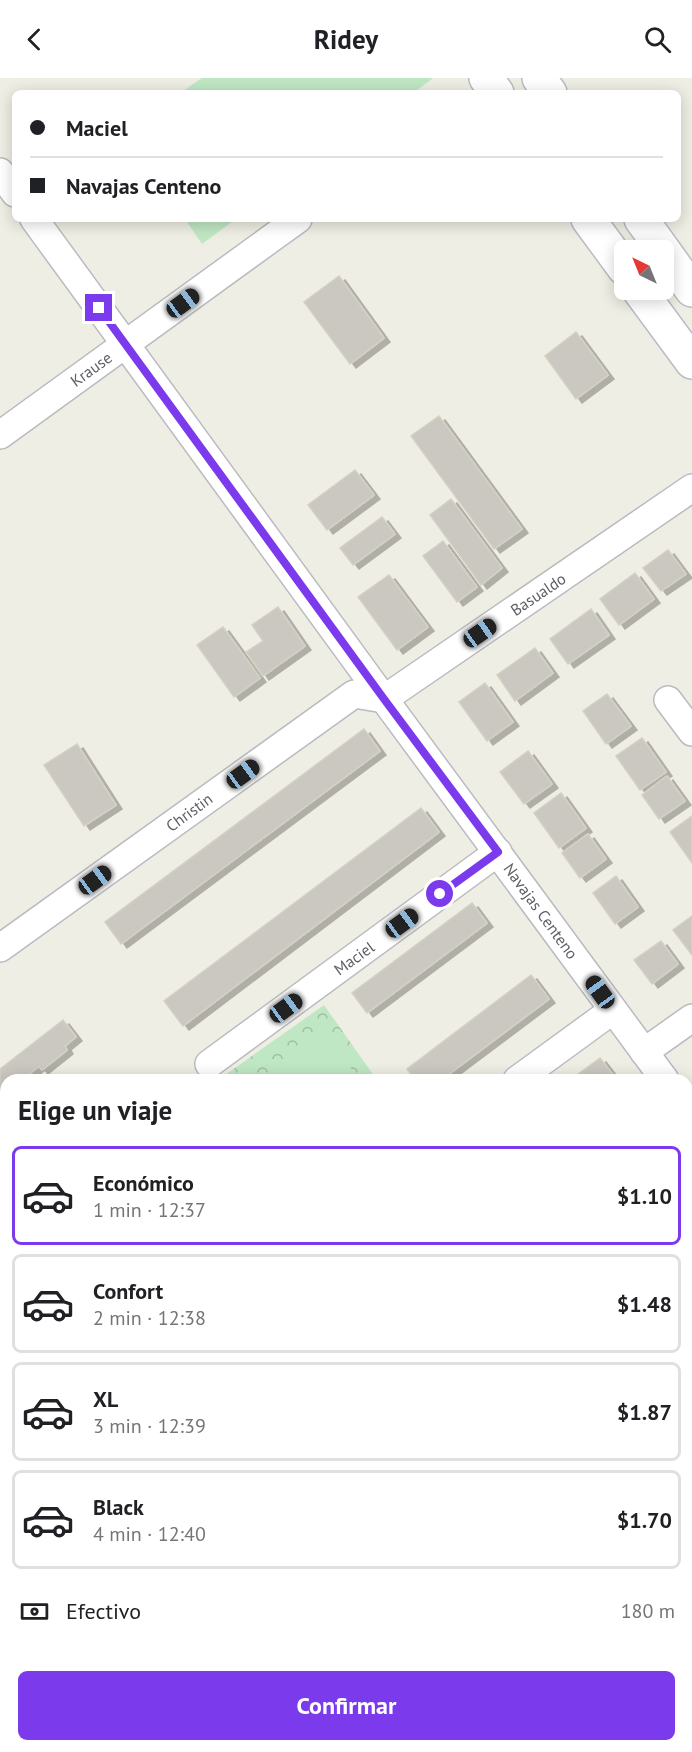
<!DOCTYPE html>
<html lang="es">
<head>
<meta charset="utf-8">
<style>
  :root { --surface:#fff; --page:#f2f2f2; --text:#202124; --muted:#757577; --line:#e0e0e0; --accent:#7c3aed }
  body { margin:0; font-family:"PT Sans",sans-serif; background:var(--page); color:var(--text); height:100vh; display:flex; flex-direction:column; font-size:22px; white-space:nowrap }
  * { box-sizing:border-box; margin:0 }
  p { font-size:20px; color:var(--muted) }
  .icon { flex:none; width:33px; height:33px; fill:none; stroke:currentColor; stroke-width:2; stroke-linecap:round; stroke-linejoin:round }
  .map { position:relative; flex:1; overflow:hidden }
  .drawer { position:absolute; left:0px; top:996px; width:693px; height:678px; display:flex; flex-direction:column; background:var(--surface); border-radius:18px 18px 0 0; box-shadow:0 3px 15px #0003 }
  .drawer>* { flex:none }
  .banner { position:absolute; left:12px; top:12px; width:669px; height:132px; border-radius:9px; box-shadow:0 3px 15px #0003; display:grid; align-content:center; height:132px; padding:0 18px; background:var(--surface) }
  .needle { width:39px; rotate:317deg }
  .controls { position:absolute; left:614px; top:162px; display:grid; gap:12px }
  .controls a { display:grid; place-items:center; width:60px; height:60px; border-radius:9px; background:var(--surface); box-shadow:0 3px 15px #0003; font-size:30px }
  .end { position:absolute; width:27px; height:27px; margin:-14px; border:8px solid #7c3aed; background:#fff; box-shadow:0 0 0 3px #fff }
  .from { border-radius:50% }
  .car { position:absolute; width:18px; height:36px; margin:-18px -9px; border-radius:8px; box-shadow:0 0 4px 2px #0007; background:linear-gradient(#222 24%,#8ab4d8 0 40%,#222 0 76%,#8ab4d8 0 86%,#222 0) }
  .banner b { display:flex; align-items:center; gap:21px; height:57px; font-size:22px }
  .banner b+b { border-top:2px solid var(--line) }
  .banner i { width:15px; height:15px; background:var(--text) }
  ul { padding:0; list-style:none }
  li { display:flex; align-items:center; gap:18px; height:99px; margin:0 12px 9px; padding:0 6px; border:3px solid var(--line); border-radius:9px }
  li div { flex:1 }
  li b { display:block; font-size:22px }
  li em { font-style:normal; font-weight:600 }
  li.active { border-color:var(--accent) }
  li>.icon { width:54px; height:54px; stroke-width:1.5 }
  h2 { padding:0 18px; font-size:27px; line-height:72px }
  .pay { display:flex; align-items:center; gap:15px; height:66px; padding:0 18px; font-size:22px }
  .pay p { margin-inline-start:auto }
  .primary-button { display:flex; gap:12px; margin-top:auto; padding:12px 18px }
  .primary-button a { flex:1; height:69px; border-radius:9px; background:var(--accent); color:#fff; font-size:24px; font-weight:600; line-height:69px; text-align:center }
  header { display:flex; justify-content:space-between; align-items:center; height:78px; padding:0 18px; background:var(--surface); font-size:27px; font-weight:600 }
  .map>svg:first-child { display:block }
  .forest { fill:url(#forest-crowns) }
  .pitch { fill:#c0e7c4 }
  .building { fill:#cac8c1; stroke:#d4d0c2; stroke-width:1.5; filter:url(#shadow) }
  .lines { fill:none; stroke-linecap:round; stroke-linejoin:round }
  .minor-casing { stroke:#b9bbc0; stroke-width:30 }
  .secondary-casing { stroke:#b9bcc2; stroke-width:36 }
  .primary-casing { stroke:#f5d957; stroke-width:36 }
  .minor { stroke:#fff; stroke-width:27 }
  .secondary { stroke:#fff; stroke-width:33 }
  .primary { stroke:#fffaa9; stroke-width:33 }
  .route { stroke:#7c3aed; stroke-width:8 }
  .labels { text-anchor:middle; stroke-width:4.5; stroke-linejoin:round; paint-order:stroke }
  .street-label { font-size:16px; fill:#5c5f65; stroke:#fff }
</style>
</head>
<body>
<header><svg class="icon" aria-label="back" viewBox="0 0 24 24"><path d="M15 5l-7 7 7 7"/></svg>Ridey<svg class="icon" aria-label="search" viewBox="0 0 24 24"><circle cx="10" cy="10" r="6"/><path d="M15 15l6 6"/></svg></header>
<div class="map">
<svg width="692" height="1674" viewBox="0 0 692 1674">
  <defs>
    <pattern id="forest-crowns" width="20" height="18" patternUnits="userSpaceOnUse" patternTransform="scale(1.5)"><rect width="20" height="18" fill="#c0e7c4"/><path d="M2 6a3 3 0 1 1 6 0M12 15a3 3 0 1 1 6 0" fill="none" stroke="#9fbea3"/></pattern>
    <filter id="shadow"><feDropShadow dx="6" dy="4" stdDeviation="0" flood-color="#0004"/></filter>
  </defs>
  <rect width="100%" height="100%" fill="#efeee4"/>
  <path class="forest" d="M324,927L377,1002H218Z"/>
  <g class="pitch">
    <path d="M202,0H432V1L413,15H180Z"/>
    <path d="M185,141H236L202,166Z"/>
    <path d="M327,955L359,1002H258Z"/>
  </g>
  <g class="building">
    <path d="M339,198L384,260L350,286L304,224Z"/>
    <path d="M576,254L608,297L576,321L545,278Z"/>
    <path d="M439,338L522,451L494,471L411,358Z"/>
    <path d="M355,392L374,417L327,452L308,427Z"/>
    <path d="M451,421L502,490L481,507L430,437Z"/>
    <path d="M382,439L395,456L353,487L340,470Z"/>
    <path d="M443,463L477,509L457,524L423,478Z"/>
    <path d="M668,472L686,496L661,513L643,490Z"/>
    <path d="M635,495L654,521L619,547L600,521Z"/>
    <path d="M389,497L428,549L397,572L358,519Z"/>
    <path d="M278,529L305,568L263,598L246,574L263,563L252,547Z"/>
    <path d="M591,531L609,557L568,586L550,561Z"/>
    <path d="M223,549L260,600L234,619L197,567Z"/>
    <path d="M535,570L553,595L515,623L497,597Z"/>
    <path d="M485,605L513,644L487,663L459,624Z"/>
    <path d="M607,616L631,648L606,666L583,633Z"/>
    <path d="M364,651L380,673L121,866L105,844Z"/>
    <path d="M642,660L666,694L640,712L616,678Z"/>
    <path d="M77,666L116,727L84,748L44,687Z"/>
    <path d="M528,673L552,706L524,726L500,694Z"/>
    <path d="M667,698L685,723L659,741L642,717Z"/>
    <path d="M561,715L586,750L559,770L534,735Z"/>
    <path d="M421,730L439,754L183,948L164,923Z"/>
    <path d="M692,738V785L670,754Z"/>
    <path d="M588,756L606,781L580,800L562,775Z"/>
    <path d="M616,798L638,829L615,846L593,815Z"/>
    <path d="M472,825L487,845L367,935L352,915Z"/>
    <path d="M692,838V877L673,852Z"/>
    <path d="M661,863L678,886L652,906L634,882Z"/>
    <path d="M531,897L549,921L441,1002H415L407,991Z"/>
    <path d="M63,942L76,959L65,968L67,972L42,992L39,988L22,1002H6V1019L0,1024V991Z"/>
    <path d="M600,980L614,998L608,1002H570Z"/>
    <path d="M6,1107V1136L4,1138L0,1133V1111Z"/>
    <path d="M0,1315L6,1324V1326L0,1330Z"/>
    <path d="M692,1347V1374L687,1368V1351Z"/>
    <path d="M687,1464L692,1471V1478L687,1482Z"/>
    <path d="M6,1607V1661L0,1665V1611Z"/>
    <path d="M273,1668H439L465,1671L464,1674H272Z"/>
    <path d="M586,1668H633L634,1670L629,1674H580Z"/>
  </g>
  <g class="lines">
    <g class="minor-casing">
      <g id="minor">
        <path d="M0,94L15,115"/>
        <path d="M34,141L384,621L665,1002"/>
        <path d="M0,357L298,141"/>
        <path d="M384,621L692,410"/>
        <path d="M668,622L692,654"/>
        <path d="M0,870L354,616L384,621"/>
        <path d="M644,974L692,940"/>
        <path d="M209,986L498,774"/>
        <path d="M517,1002L613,932"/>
        <path d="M687,1032L692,1039"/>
        <path d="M0,1185L6,1193"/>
        <path d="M0,1443L6,1438"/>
        <path d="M505,1668L509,1674"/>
      </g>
    </g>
    <g class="secondary-casing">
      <g id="secondary">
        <path d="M486,0L497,15"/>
        <path d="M539,0L550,15"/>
        <path d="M588,141L624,190"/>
        <path d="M641,141L692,212"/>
        <path d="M639,212L692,284"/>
      </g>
    </g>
    <g class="primary-casing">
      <g id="primary">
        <path d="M687,1241L692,1238"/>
        <path d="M95,1674L103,1668"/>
      </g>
    </g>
    <use href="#minor" class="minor"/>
    <use href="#secondary" class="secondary"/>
    <use href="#primary" class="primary"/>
  </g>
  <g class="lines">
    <path class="route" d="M99,230L384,621L498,774L440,816"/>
  </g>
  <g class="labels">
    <g class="street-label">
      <text transform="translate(91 291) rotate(-36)" y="6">Krause</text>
      <text transform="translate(538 516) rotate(-34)" y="6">Basualdo</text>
      <text transform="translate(189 734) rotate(-36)" y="6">Christin</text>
      <text transform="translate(541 833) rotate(54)" y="6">Navajas Centeno</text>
      <text transform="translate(354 880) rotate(-36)" y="6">Maciel</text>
    </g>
  </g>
</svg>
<div class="controls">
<a><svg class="needle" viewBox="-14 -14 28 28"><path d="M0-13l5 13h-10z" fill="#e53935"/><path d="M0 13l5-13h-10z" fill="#757577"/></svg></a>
</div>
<i class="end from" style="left:440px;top:816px"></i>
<i class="end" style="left:99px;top:230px"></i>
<i class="car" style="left:183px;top:225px;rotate:54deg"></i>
<i class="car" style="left:480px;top:555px;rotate:55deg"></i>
<i class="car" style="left:243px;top:696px;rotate:54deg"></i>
<i class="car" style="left:95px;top:802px;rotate:54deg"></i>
<i class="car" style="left:402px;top:845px;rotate:54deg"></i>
<i class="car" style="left:600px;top:914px;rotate:324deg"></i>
<i class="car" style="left:286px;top:930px;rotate:54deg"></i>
<div class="banner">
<b><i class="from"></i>Maciel</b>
<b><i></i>Navajas Centeno</b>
</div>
<section class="drawer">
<h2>Elige un viaje</h2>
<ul>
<li class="active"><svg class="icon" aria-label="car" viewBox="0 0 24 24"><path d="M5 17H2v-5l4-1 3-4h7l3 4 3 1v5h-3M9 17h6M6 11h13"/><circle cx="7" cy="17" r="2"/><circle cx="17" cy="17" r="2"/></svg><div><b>Económico</b><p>1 min · 12:37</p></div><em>$1.10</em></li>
<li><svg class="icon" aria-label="car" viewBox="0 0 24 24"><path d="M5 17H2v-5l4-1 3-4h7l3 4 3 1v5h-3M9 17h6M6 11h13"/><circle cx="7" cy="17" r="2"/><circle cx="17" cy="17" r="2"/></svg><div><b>Confort</b><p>2 min · 12:38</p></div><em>$1.48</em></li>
<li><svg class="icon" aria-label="car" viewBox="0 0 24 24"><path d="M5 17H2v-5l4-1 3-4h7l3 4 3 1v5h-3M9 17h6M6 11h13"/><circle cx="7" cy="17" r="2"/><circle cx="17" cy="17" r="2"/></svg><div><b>XL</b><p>3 min · 12:39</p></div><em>$1.87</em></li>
<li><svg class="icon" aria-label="car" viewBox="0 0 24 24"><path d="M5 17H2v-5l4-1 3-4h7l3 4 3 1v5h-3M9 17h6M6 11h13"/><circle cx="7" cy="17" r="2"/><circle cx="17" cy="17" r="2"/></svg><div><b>Black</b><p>4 min · 12:40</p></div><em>$1.70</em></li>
</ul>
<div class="pay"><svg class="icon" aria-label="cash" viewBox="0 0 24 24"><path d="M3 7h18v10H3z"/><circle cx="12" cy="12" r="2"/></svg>Efectivo<p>180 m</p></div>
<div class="primary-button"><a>Confirmar</a></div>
</section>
</div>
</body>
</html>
